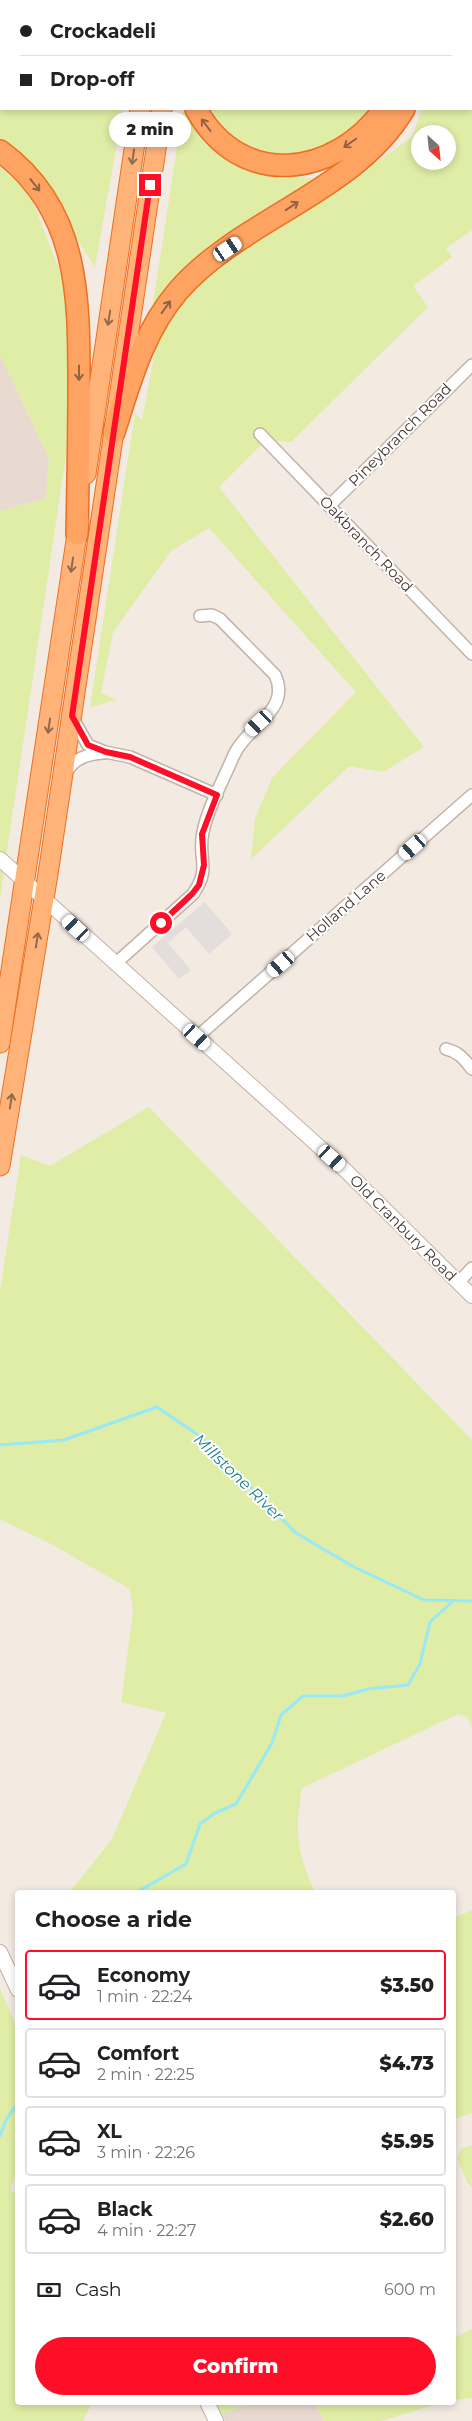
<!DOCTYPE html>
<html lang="en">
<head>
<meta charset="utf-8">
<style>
  :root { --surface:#fff; --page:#f2f2f2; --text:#202124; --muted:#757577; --line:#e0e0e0; --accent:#ff0e27 }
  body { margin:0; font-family:Montserrat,sans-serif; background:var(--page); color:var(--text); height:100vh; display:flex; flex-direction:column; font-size:19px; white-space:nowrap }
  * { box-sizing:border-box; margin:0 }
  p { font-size:16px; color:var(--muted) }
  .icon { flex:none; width:28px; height:28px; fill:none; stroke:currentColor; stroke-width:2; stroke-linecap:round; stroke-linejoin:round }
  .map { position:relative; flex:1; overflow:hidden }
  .drawer { position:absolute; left:15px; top:1890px; width:441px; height:515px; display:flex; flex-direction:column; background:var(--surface); border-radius:5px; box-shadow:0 2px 8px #0003 }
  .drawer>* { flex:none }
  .banner { position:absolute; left:0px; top:0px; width:472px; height:110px; box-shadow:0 2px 8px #0003; display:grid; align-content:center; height:110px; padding:0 20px; background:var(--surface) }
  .needle { width:32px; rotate:153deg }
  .controls { position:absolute; left:411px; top:125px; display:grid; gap:10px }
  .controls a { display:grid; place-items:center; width:45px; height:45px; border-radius:50%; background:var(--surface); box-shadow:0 2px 8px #0003; font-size:25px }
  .end { position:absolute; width:22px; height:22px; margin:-11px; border:6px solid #ff0e27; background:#fff; box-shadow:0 0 0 2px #fff }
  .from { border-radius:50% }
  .bubble { position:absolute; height:35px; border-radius:18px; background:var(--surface); box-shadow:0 2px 8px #0003; font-size:16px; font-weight:800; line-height:35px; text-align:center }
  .car { position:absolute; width:15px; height:30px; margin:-15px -8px; border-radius:6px; box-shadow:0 0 4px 1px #0007; background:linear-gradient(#fff 24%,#345 0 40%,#fff 0 76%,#345 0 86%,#fff 0) }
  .banner b { display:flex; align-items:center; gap:18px; height:48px; font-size:19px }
  .banner b+b { border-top:1px solid var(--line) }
  .banner i { width:12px; height:12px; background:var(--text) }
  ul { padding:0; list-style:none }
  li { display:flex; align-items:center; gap:15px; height:70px; margin:0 10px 8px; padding:0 10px; border:2px solid var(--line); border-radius:5px }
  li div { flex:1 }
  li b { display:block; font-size:19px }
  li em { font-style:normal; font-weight:800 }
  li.on { border-color:var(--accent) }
  li>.icon { width:45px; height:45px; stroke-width:1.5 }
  h2 { padding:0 20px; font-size:22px; line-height:60px }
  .pay { display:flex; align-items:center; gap:12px; height:55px; padding:0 20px; font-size:19px }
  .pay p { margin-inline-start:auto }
  .action { display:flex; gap:10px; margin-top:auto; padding:10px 20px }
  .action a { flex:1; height:58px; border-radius:30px; background:var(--accent); color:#fff; font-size:20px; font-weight:800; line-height:58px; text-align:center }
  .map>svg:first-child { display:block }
  .residential { fill:#e8dad0 }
  .green { fill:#dfeda6; fill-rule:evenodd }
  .parking { fill:#e3dedc }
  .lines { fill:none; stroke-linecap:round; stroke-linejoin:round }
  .stream { stroke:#97e9f8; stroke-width:3 }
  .minor-casing { stroke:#c3b2a7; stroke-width:14 }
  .tertiary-casing { stroke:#c3b2a7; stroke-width:16 }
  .trunk-casing { stroke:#ee6f22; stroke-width:21 }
  .motorway-casing { stroke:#ee6f22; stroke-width:24 }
  .minor { stroke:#fff; stroke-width:11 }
  .tertiary { stroke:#fff; stroke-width:14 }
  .trunk { stroke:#ffb379; stroke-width:19 }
  .motorway { stroke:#ffa362; stroke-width:21 }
  .oneway { stroke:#906345 }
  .oneway2 { stroke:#906a4e }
  .route { stroke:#ff0e27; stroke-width:6 }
  .labels { text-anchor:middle; stroke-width:4; stroke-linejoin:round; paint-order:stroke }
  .street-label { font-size:15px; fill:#463932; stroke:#fff }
  .water-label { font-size:16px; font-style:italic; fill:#1d7e91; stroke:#fff }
</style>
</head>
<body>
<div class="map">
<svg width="472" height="2421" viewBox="0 0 472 2421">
  <rect width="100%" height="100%" fill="#f3eae2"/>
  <g class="residential">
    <path d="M0,355L49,458L46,498L0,511Z"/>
    <path d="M248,2403H315L324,2421H225L222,2415Z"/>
  </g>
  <g class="green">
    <rect x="203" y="0" width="201" height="1"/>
    <path d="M457,0H472V230L446,248L452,257L413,286L428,307L291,442L266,440L219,487L424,747L383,772L349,766L251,859L255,819L272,778L356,692L209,528L171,551L113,632L101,693L117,700L90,707L135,413L142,420L159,330L208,274L327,197L412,137L422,109H471V1ZM420,134H448V161H420Z"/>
    <path d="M0,46L1,109H123L95,267L28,165L0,143Z"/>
    <path d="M183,109L205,144L251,169L321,180L151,316Z"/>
    <path d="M203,109H372L336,146L278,162L227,135Z"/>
    <path d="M0,167L30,194L65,285L80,361L0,898V511L46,498L49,458L0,355Z"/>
    <path d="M149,1107L472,1440V1727L467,1717L458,1714L302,1788C295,1833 296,1850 315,1892H70L112,1839L166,1713L121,1702L133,1611L130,1589L51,1544L0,1519V1291L21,1155L50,1166Z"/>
    <path d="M472,1910V2113L454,2119V1918Z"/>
    <path d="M0,1989L17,2028L18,2170L10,2190L18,2196V2402L92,2403L83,2421H0Z"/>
    <path d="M472,2145V2187L467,2182L457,2158L462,2148Z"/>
    <path d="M472,2329V2398L454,2400V2338Z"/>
    <path d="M217,2403H248L222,2415Z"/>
    <path d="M315,2403H440L381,2421H324Z"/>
  </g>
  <path class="parking" d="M205,902L232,934L209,954L186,927L168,943L191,970L179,979L152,947Z"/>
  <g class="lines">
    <g class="stream">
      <path d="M0,1445L64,1440L157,1407L201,1437L296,1533L354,1567L424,1600L472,1601"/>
      <path d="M137,1892L186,1864L200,1824L215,1813L236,1804L272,1743L281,1715L303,1696H343L368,1689L408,1685L420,1664L430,1622L453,1601"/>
      <path d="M0,2136L6,2120L18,2102"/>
    </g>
    <g class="minor-casing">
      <g id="minor">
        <path d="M260,434L472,654"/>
        <path d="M329,506L472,365"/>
        <path d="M72,717L88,745L105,752L130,757L217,795"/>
        <path d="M65,774C74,758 87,754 104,753"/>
        <path d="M115,964L193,894C212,867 197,859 203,832C208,807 223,781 233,757C246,726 292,711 275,675L220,619L212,615L200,616"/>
        <path d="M197,1037L472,795"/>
        <path d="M446,1049C459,1052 464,1059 472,1069"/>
        <path d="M458,1283L472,1268"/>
      </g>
    </g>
    <g class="tertiary-casing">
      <g id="tertiary">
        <path d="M0,859L344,1169L472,1296"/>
        <path d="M0,1952L18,1990"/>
        <path d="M207,2402L216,2421"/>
      </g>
    </g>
    <g class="trunk-casing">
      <g id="trunk">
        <path d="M155,1V0"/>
        <path d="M86,474L140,109"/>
        <path d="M0,1043L79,521"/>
        <path d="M0,1166L48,874L162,109"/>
      </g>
    </g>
    <g class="motorway-casing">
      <g id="motorway">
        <path d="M183,0V1"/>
        <path d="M412,0V1"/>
        <path d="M63,1L66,0"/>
        <path d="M446,1V0"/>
        <path d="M0,26L1,25"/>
        <path d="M196,109C240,190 335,178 384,109"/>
        <path d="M0,151C81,210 79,300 79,390C79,438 78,486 77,534"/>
        <path d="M114,432C130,382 143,332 178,291C240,219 354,193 404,109"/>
      </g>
    </g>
    <use href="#minor" class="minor"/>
    <use href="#tertiary" class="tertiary"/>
    <use href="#trunk" class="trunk"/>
    <use href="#motorway" class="motorway"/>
  </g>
  <defs><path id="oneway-shaft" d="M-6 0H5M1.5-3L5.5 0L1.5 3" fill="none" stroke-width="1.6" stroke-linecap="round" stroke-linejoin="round" transform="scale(1.25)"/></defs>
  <g class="oneway">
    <use href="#oneway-shaft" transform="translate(206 125) rotate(-127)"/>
    <use href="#oneway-shaft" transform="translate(350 143) rotate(145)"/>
    <use href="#oneway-shaft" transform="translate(35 185) rotate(52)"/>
    <use href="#oneway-shaft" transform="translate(292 206) rotate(-34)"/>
    <use href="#oneway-shaft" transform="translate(166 307) rotate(-54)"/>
    <use href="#oneway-shaft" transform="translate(79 373) rotate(90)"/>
  </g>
  <g class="oneway2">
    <use href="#oneway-shaft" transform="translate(133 157) rotate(98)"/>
    <use href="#oneway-shaft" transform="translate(109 318) rotate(99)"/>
    <use href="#oneway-shaft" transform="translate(72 565) rotate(98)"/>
    <use href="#oneway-shaft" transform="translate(49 726) rotate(98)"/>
    <use href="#oneway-shaft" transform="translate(37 940) rotate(-81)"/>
    <use href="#oneway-shaft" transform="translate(11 1101) rotate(-81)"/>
  </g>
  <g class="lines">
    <path class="route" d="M150,185L72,716L88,745L106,752L130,757L217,795L202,834L204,865L199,885L192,894L161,923"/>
  </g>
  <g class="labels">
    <g class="street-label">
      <text transform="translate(400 435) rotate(-45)" y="5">Pineybranch Road</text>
      <text transform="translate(366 544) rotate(46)" y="5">Oakbranch Road</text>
      <text transform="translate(346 906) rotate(-41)" y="5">Holland Lane</text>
      <text transform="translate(403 1228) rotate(45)" y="5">Old Cranbury Road</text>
    </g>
    <g class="water-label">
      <text transform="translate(239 1477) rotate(44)" y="6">Millstone River</text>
    </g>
  </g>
</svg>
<div class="controls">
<a><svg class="needle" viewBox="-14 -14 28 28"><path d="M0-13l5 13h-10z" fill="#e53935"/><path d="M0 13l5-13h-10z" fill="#757577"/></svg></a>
</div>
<i class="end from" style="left:161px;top:923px"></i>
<i class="end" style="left:150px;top:185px"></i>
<div class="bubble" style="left:109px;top:112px;width:82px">2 min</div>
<i class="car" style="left:228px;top:249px;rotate:56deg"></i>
<i class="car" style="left:259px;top:723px;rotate:227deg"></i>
<i class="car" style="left:413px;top:847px;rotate:229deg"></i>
<i class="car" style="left:76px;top:928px;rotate:313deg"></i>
<i class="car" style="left:281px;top:964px;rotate:229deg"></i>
<i class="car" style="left:197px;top:1037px;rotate:132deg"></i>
<i class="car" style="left:332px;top:1158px;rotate:132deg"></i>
<div class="banner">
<b><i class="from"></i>Crockadeli</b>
<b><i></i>Drop-off</b>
</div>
<section class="drawer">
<h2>Choose a ride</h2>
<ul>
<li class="on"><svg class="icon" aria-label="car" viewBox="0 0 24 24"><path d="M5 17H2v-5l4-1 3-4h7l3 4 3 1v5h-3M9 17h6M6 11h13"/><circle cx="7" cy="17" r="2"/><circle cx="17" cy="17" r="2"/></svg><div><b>Economy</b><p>1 min · 22:24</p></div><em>$3.50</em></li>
<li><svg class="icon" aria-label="car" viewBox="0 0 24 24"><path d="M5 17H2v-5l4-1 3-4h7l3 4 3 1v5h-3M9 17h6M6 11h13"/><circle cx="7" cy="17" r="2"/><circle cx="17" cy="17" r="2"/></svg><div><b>Comfort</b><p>2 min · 22:25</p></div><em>$4.73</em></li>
<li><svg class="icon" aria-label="car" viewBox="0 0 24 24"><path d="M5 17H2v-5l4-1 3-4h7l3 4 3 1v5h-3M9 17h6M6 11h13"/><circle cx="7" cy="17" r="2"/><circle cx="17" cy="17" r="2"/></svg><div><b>XL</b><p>3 min · 22:26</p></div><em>$5.95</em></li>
<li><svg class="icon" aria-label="car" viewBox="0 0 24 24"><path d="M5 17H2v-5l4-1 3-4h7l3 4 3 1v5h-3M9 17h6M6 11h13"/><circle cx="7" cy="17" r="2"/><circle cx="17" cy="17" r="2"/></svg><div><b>Black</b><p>4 min · 22:27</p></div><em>$2.60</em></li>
</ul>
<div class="pay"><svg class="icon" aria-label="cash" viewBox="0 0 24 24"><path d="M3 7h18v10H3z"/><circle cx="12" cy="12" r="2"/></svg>Cash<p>600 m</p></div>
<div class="action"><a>Confirm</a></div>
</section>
</div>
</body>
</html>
